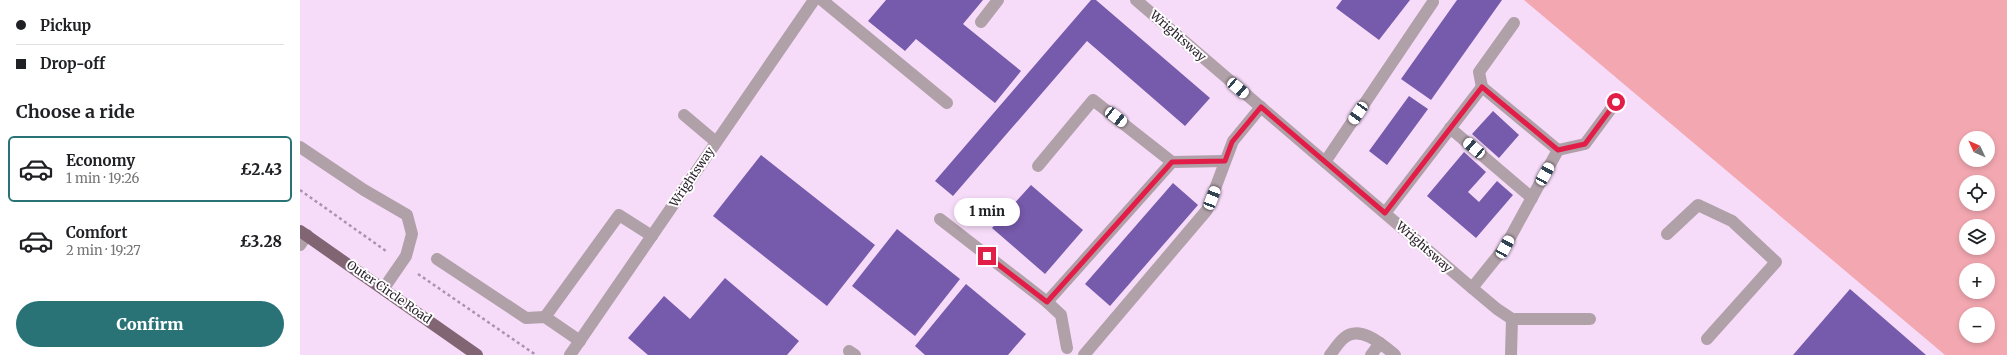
<!DOCTYPE html>
<html lang="en">
<head>
<meta charset="utf-8">
<style>
  :root { --surface:#fff; --page:#f2f2f2; --text:#202124; --muted:#757577; --line:#e0e0e0; --accent:#297377 }
  body { margin:0; font-family:Merriweather,serif; background:var(--page); color:var(--text); height:100vh; display:flex; flex-direction:column; font-size:15px; white-space:nowrap }
  * { box-sizing:border-box; margin:0 }
  p { font-size:13px; color:var(--muted) }
  .icon { flex:none; width:22px; height:22px; fill:none; stroke:currentColor; stroke-width:2; stroke-linecap:round; stroke-linejoin:round }
  .map { position:relative; flex:1; overflow:hidden }
  .side { display:flex; flex-direction:column; background:var(--surface); width:300px }
  .side>* { flex:none }
  .guide { display:grid; align-content:center; height:88px; padding:0 16px; background:var(--surface) }
  .needle { width:26px; rotate:314deg }
  .tools { position:absolute; left:1659px; top:131px; display:grid; gap:8px }
  .tools a { display:grid; place-items:center; width:36px; height:36px; border-radius:50%; background:var(--surface); box-shadow:0 2px 6px #0003; font-size:20px }
  .end { position:absolute; width:18px; height:18px; margin:-9px; border:5px solid #e11d48; background:#fff; box-shadow:0 0 0 2px #fff }
  .from { border-radius:50% }
  .bubble { position:absolute; height:28px; border-radius:14px; background:var(--surface); box-shadow:0 2px 6px #0003; font-size:13px; font-weight:800; line-height:28px; text-align:center }
  .car { position:absolute; width:12px; height:24px; margin:-12px -6px; border-radius:5px; box-shadow:0 0 3px 1px #0007; background:linear-gradient(#fff 24%,#345 0 40%,#fff 0 76%,#345 0 86%,#fff 0) }
  .guide b { display:flex; align-items:center; gap:14px; height:38px; font-size:15px }
  .guide b+b { border-top:1px solid var(--line) }
  .guide i { width:10px; height:10px; background:var(--text) }
  ul { padding:0; list-style:none }
  li { display:flex; align-items:center; gap:12px; height:66px; margin:0 8px 6px; padding:0 8px; border:2px solid transparent; border-radius:6px }
  li div { flex:1 }
  li b { display:block; font-size:15px }
  li em { font-style:normal; font-weight:800 }
  li.selected { border-color:var(--accent) }
  li>.icon { width:36px; height:36px; stroke-width:1.5 }
  h2 { padding:0 16px; font-size:18px; line-height:48px }
  .action { display:flex; gap:8px; margin-top:auto; padding:8px 16px }
  .action a { flex:1; height:46px; border-radius:24px; background:var(--accent); color:#fff; font-size:16px; font-weight:800; line-height:46px; text-align:center }
  main { display:flex; flex:1; min-height:0 }
  .map>svg:first-child { display:block }
  .green { fill:#f3a8b1; fill-rule:evenodd }
  .building { fill:#765aab }
  .lines { fill:none; stroke-linecap:round; stroke-linejoin:round }
  .path { stroke:#a995ab; stroke-width:2.5; stroke-dasharray:3 3; stroke-linecap:butt }
  .minor { stroke:#b0a0a8; stroke-width:12 }
  .major { stroke:#816573; stroke-width:12 }
  .route { stroke:#e11d48; stroke-width:5 }
  .labels { text-anchor:middle; stroke-width:4; stroke-linejoin:round; paint-order:stroke }
  .street-label { font-size:12px; fill:#2d232e; stroke:#fff }
</style>
</head>
<body>
<main>
<section class="side">
<div class="guide">
<b><i class="from"></i>Pickup</b>
<b><i></i>Drop-off</b>
</div>
<h2>Choose a ride</h2>
<ul>
<li class="selected"><svg class="icon" aria-label="car" viewBox="0 0 24 24"><path d="M5 17H2v-5l4-1 3-4h7l3 4 3 1v5h-3M9 17h6M6 11h13"/><circle cx="7" cy="17" r="2"/><circle cx="17" cy="17" r="2"/></svg><div><b>Economy</b><p>1 min · 19:26</p></div><em>£2.43</em></li>
<li><svg class="icon" aria-label="car" viewBox="0 0 24 24"><path d="M5 17H2v-5l4-1 3-4h7l3 4 3 1v5h-3M9 17h6M6 11h13"/><circle cx="7" cy="17" r="2"/><circle cx="17" cy="17" r="2"/></svg><div><b>Comfort</b><p>2 min · 19:27</p></div><em>£3.28</em></li>
</ul>
<div class="action"><a>Confirm</a></div>
</section>
<div class="map">
<svg width="1707" height="355" viewBox="0 0 1707 355">
  <rect width="100%" height="100%" fill="#f7dcfa"/>
  <path class="green" d="M1224,0H1707V355H1645ZM1666,138H1688V160H1666ZM1666,182H1688V204H1666ZM1666,226H1688V248H1666ZM1666,270H1688V292H1666ZM1666,314H1688V336H1666Z"/>
  <g class="building">
    <path d="M586,0H683L663,24L721,71L695,103L616,39L605,51L568,21Z"/>
    <path d="M791,0H796L910,98L885,126L787,41L653,196L635,181Z"/>
    <path d="M1042,0H1110L1079,40L1036,8Z"/>
    <path d="M1157,0H1202L1131,100L1101,79Z"/>
    <path d="M1109,96L1128,109L1087,165L1069,151Z"/>
    <path d="M1193,111L1219,135L1199,158L1172,134Z"/>
    <path d="M1164,152L1186,172L1168,192L1179,202L1197,181L1213,195L1176,238L1127,196Z"/>
    <path d="M461,155L575,245L527,306L413,216Z"/>
    <path d="M873,183L898,205L810,306L785,284Z"/>
    <path d="M731,185L783,230L745,274L692,228Z"/>
    <path d="M597,229L660,279L615,336L552,286Z"/>
    <path d="M425,278L499,341L487,355H348L328,338L364,296L390,319Z"/>
    <path d="M666,284L726,334L708,355H625L615,346Z"/>
    <path d="M1550,289L1626,355H1493Z"/>
  </g>
  <g class="lines">
    <g class="path">
      <path d="M0,190L86,251"/>
      <path d="M118,274L236,355"/>
    </g>
    <g class="minor">
      <path d="M522,0L647,103"/>
      <path d="M836,0L1172,288L1197,309L1212,319L1211,355"/>
      <path d="M681,22L698,0"/>
      <path d="M1182,87L1179,72L1214,23"/>
      <path d="M384,115L416,142"/>
      <path d="M1150,128L1232,198"/>
      <path d="M0,147L64,190L107,215L112,234L106,256L84,288"/>
      <path d="M1258,150L1285,144L1316,102"/>
      <path d="M1025,162L1133,2"/>
      <path d="M738,166L793,100L872,162"/>
      <path d="M1085,213L1182,87L1258,150L1205,247L1172,288"/>
      <path d="M640,219L747,302L761,315L767,348"/>
      <path d="M1367,234L1398,205L1432,221L1476,262L1407,339"/>
      <path d="M0,245L7,235"/>
      <path d="M137,259L226,318L245,317L280,341"/>
      <path d="M747,302L872,162L925,161"/>
      <path d="M245,317L319,215L352,236"/>
      <path d="M1212,319H1290"/>
      <path d="M549,351L555,355"/>
      <path d="M270,355L514,0"/>
      <path d="M784,355L907,210L933,141L961,107"/>
      <path d="M1030,355C1034,350 1038,343 1044,338C1060,324 1083,345 1095,355"/>
      <path d="M1071,355L1080,343"/>
    </g>
    <path class="major" d="M0,231L177,355"/>
  </g>
  <g class="lines">
    <path class="route" d="M687,256L747,302L872,162L925,161L932,142L961,107L1085,213L1182,87L1258,150L1285,144L1316,102"/>
  </g>
  <g class="labels">
    <g class="street-label">
      <text transform="translate(878 36) rotate(41)" y="4">Wrightsway</text>
      <text transform="translate(392 177) rotate(-56)" y="4">Wrightsway</text>
      <text transform="translate(1124 247) rotate(41)" y="4">Wrightsway</text>
      <text transform="translate(89 292) rotate(35)" y="4">Outer Circle Road</text>
    </g>
  </g>
</svg>
<div class="tools">
<a><svg class="needle" viewBox="-14 -14 28 28"><path d="M0-13l5 13h-10z" fill="#e53935"/><path d="M0 13l5-13h-10z" fill="#757577"/></svg></a>
<a><svg class="icon" aria-label="locate" viewBox="0 0 24 24"><circle cx="12" cy="12" r="6"/><path d="M12 2v4M12 18v4M2 12h4M18 12h4"/></svg></a>
<a><svg class="icon" aria-label="layers" viewBox="0 0 24 24"><path d="M12 4l9 5-9 5-9-5zM3 14l9 5 9-5"/></svg></a>
<a>+</a>
<a>−</a>
</div>
<i class="end from" style="left:1316px;top:102px"></i>
<i class="end" style="left:687px;top:256px"></i>
<div class="bubble" style="left:654px;top:198px;width:66px">1 min</div>
<i class="car" style="left:938px;top:88px;rotate:131deg"></i>
<i class="car" style="left:1058px;top:113px;rotate:214deg"></i>
<i class="car" style="left:816px;top:117px;rotate:128deg"></i>
<i class="car" style="left:1174px;top:148px;rotate:311deg"></i>
<i class="car" style="left:1245px;top:174px;rotate:29deg"></i>
<i class="car" style="left:912px;top:198px;rotate:21deg"></i>
<i class="car" style="left:1205px;top:247px;rotate:29deg"></i>
</div>
</main>
</body>
</html>
